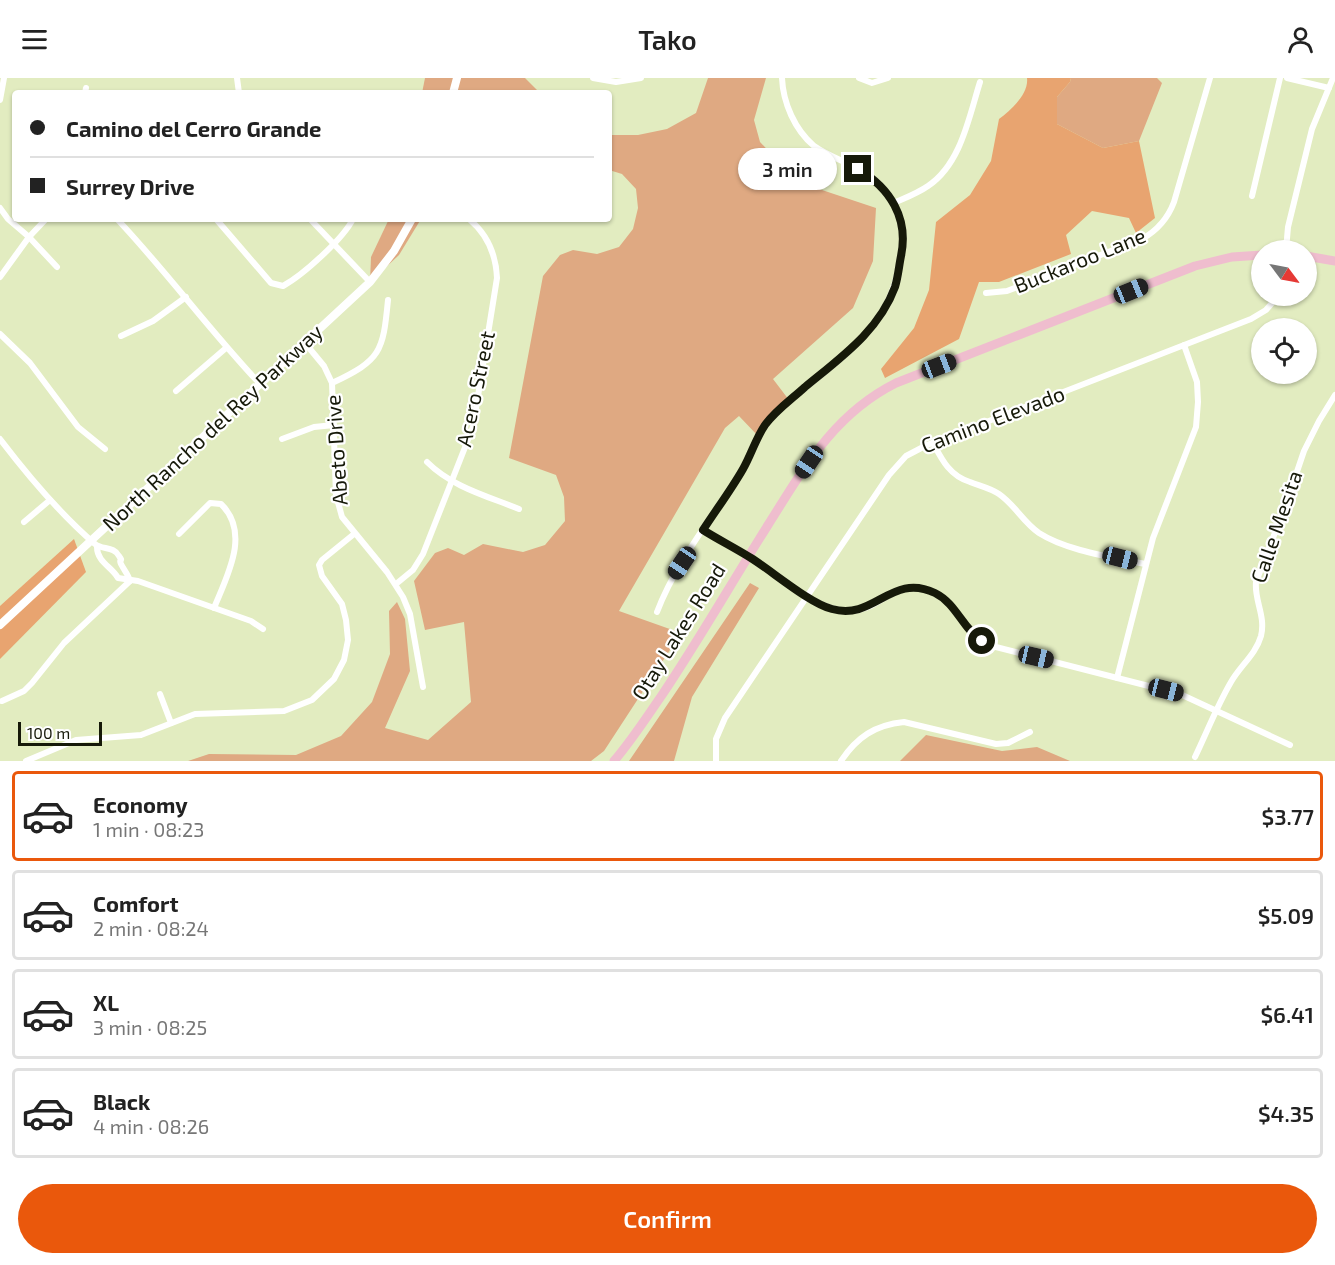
<!DOCTYPE html>
<html lang="en">
<head>
<meta charset="utf-8">
<style>
  :root { --surface:#fff; --page:#f6f6f6; --text:#222; --muted:#767676; --line:#e0e0e0; --accent:#ea580c }
  body { margin:0; font-family:"Exo 2",sans-serif; background:var(--page); color:var(--text); height:100vh; display:flex; flex-direction:column; font-size:22px; white-space:nowrap }
  * { box-sizing:border-box; margin:0 }
  p { font-size:20px; color:var(--muted) }
  .icon { flex:none; width:33px; height:33px; fill:none; stroke:currentColor; stroke-width:2; stroke-linecap:round; stroke-linejoin:round }
  .map { position:relative; height:683px; overflow:hidden }
  .sheet { display:flex; flex-direction:column; background:var(--surface); flex:1 }
  .sheet>* { flex:none }
  .top-card { position:absolute; left:12px; top:12px; width:600px; height:132px; border-radius:6px; box-shadow:0 2px 4px #0004; display:grid; align-content:center; height:132px; padding:0 18px; background:var(--surface) }
  .needle { width:39px; rotate:122deg }
  .tools { position:absolute; left:1251px; top:162px; display:grid; gap:12px }
  .tools a { display:grid; place-items:center; width:66px; height:66px; border-radius:50%; background:var(--surface); box-shadow:0 2px 4px #0004; font-size:30px }
  .scale { position:absolute; left:18px; bottom:15px; width:84px; box-sizing:border-box; padding-left:6px; border:3px solid #161909; border-top:0; font-size:16px; line-height:21px; white-space:nowrap; color:#161909; -webkit-text-stroke:4px #fff; paint-order:stroke }
  .end { position:absolute; width:27px; height:27px; margin:-14px; border:8px solid #161909; background:#fff; box-shadow:0 0 0 3px #fff }
  .from { border-radius:50% }
  .bubble { position:absolute; height:42px; border-radius:21px; background:var(--surface); box-shadow:0 2px 4px #0004; font-size:20px; font-weight:600; line-height:42px; text-align:center }
  .car { position:absolute; width:18px; height:36px; margin:-18px -9px; border-radius:8px; box-shadow:0 0 4px 2px #0007; background:linear-gradient(#222 24%,#8ab4d8 0 40%,#222 0 76%,#8ab4d8 0 86%,#222 0) }
  .top-card b { display:flex; align-items:center; gap:21px; height:57px; font-size:22px }
  .top-card b+b { border-top:2px solid var(--line) }
  .top-card i { width:15px; height:15px; background:var(--text) }
  ul { padding:10px 0 0; list-style:none }
  li { display:flex; align-items:center; gap:18px; height:90px; margin:0 12px 9px; padding:0 6px; border:3px solid var(--line); border-radius:6px }
  li div { flex:1 }
  li b { display:block; font-size:22px }
  li em { font-style:normal; font-weight:600 }
  li.current { border-color:var(--accent) }
  li>.icon { width:54px; height:54px; stroke-width:1.5 }
  .primary-button { display:flex; gap:12px; margin-top:auto; padding:12px 18px }
  .primary-button a { flex:1; height:69px; border-radius:36px; background:var(--accent); color:#fff; font-size:24px; font-weight:600; line-height:69px; text-align:center }
  header { display:flex; justify-content:space-between; align-items:center; height:78px; padding:0 18px; background:var(--surface); font-size:27px; font-weight:600 }
  .map>svg:first-child { display:block }
  .green { fill:#dfa982 }
  .forest { fill:#e8a470 }
  .lines { fill:none; stroke-linecap:round; stroke-linejoin:round }
  .minor { stroke:#fff; stroke-width:6 }
  .tertiary { stroke:#fff; stroke-width:8 }
  .primary { stroke:#efbdce; stroke-width:9 }
  .route { stroke:#161909; stroke-width:8 }
  .labels { text-anchor:middle; stroke-width:4.5; stroke-linejoin:round; paint-order:stroke }
  .street-label { font-size:21px; fill:#161909; stroke:#fff }
</style>
</head>
<body>
<header><svg class="icon" aria-label="menu" viewBox="0 0 24 24"><path d="M4 6h16M4 12h16M4 18h16"/></svg>Tako<svg class="icon" aria-label="person" viewBox="0 0 24 24"><circle cx="12" cy="8" r="4"/><path d="M4 21q1-7 8-7t8 7"/></svg></header>
<div class="map">
<svg width="1335" height="683" viewBox="0 0 1335 683">
  <rect width="100%" height="100%" fill="#e2ecc0"/>
  <g class="green">
    <path d="M425,0H525L540,15H422Z"/>
    <path d="M708,0H766L754,42L760,64L798,104L876,130L873,183L853,230L773,301L789,322L759,359L739,338L725,350L619,533L681,555L604,673L591,683H188L209,676L296,677L341,658L372,624L390,576L389,533L397,524L405,541L410,593L385,650L428,662L471,624L464,544L425,552L414,503L435,475L448,470L464,477L483,466L523,474L545,467L565,443L564,419L556,397L509,380L543,198L560,177L573,172L597,176L619,169L633,151L638,130L636,111L622,96L609,92V57H638L667,51L696,35Z"/>
    <path d="M1071,0H1157L1162,5L1139,63L1103,70L1057,46V19L1070,4Z"/>
    <path d="M389,141H421L399,177L370,204L371,179Z"/>
    <path d="M750,505L759,510L692,619L674,683H629Z"/>
    <path d="M926,657L1002,673L1037,669L1070,683H900Z"/>
  </g>
  <g class="forest">
    <path d="M1027,0H1071L1070,4L1057,19V46L1103,70L1139,63L1155,140L1136,155L1129,140L1092,133L1066,157L1071,176L999,204H979L959,261L885,300L881,291L914,250L929,212L936,144L970,117L991,83L999,41C1011,32 1029,16 1027,0Z"/>
    <path d="M74,461L86,494L0,581V528Z"/>
  </g>
  <g class="lines">
    <g class="minor">
      <path d="M237,0L239,15"/>
      <path d="M593,0L616,4L641,0"/>
      <path d="M859,0L872,5L888,0"/>
      <path d="M1287,0L1329,10"/>
      <path d="M85,15L86,10"/>
      <path d="M0,22L4,0"/>
      <path d="M1252,118L1280,0"/>
      <path d="M894,125C905,120 918,115 928,108C961,86 969,39 980,4"/>
      <path d="M0,130L8,141L29,159L57,189"/>
      <path d="M117,141C167,194 210,253 260,306"/>
      <path d="M216,141L271,205L283,208C303,197 343,161 353,141"/>
      <path d="M310,141L370,204"/>
      <path d="M1286,172L1288,149L1312,51L1333,0"/>
      <path d="M0,199L29,159L46,141"/>
      <path d="M986,215L1007,213L1142,161C1158,152 1168,140 1174,124L1210,0"/>
      <path d="M0,256L30,285L78,349L105,371"/>
      <path d="M121,258L153,243L186,219"/>
      <path d="M305,265L324,288L332,305L336,417L342,439L387,494L403,519L410,536L423,609"/>
      <path d="M332,305C381,282 383,274 388,222"/>
      <path d="M176,313L226,270"/>
      <path d="M0,361C29,399 59,435 95,466C102,472 114,468 119,478C124,485 118,479 121,486C124,492 128,496 130,503"/>
      <path d="M282,361L314,349L334,347"/>
      <path d="M933,365C942,382 950,398 970,404C980,408 990,410 999,416C1015,427 1023,444 1039,455C1067,473 1112,479 1145,486"/>
      <path d="M427,384C452,409 487,418 519,431"/>
      <path d="M24,444L50,422"/>
      <path d="M703,452C719,462 736,470 751,480C779,498 817,534 851,533C881,532 893,501 928,512C959,522 959,551 988,567L1180,616L1290,667"/>
      <path d="M179,456L210,425L221,426C251,455 227,498 214,530"/>
      <path d="M97,469C97,484 112,489 118,500L138,503L251,543L263,551"/>
      <path d="M396,506L413,492L423,476L473,349L497,200C496,177 487,156 469,141"/>
      <path d="M657,534C676,484 712,440 741,394C751,379 755,360 766,346C775,334 788,324 799,315C845,276 888,251 899,187C901,176 904,166 903,155C900,127 883,104 859,91C844,83 828,78 814,68C795,52 783,25 782,0"/>
      <path d="M1117,600L1153,460L1196,349L1198,324L1197,304L1184,267"/>
      <path d="M160,616L171,645"/>
      <path d="M2,623L24,613L32,605L64,565L130,503"/>
      <path d="M1195,679C1207,654 1217,628 1231,604C1240,588 1256,576 1261,558C1266,538 1254,522 1256,504L1286,426L1304,373L1319,343L1335,317"/>
      <path d="M26,683L76,662L141,657L195,636L284,633L312,622L334,601L344,582L348,562L346,542L342,526L322,498L319,487L322,482L354,456"/>
      <path d="M716,683V661L725,640L889,397L906,378L927,367L1251,241L1266,232L1278,218"/>
      <path d="M841,683C857,659 875,647 904,644L996,666L1008,665L1030,654"/>
    </g>
    <g class="tertiary">
      <path d="M453,15L457,0"/>
      <path d="M0,547L370,204L394,173L412,141"/>
    </g>
    <g class="primary">
      <path d="M1306,178L1335,183"/>
      <path d="M614,683C632,662 646,640 662,617C699,562 732,504 768,447C804,390 834,336 896,305L1195,188L1232,179L1262,177"/>
    </g>
  </g>
  <g class="lines">
    <path class="route" d="M858,91C890,110 909,140 901,178C899,188 898,199 895,209C879,253 840,280 805,309C792,321 776,332 765,347C756,360 751,377 743,391C731,412 716,432 703,452C719,462 735,470 751,480C772,493 809,525 832,531C875,543 891,494 935,515C957,526 962,550 982,563"/>
  </g>
  <g class="labels">
    <g class="street-label">
      <text transform="translate(1080 183) rotate(-22)" y="7">Buckaroo Lane</text>
      <text transform="translate(476 311) rotate(-78)" y="7">Acero Street</text>
      <text transform="translate(993 342) rotate(-21)" y="7">Camino Elevado</text>
      <text transform="translate(213 350) rotate(-43)" y="7">North Rancho del Rey Parkway</text>
      <text transform="translate(337 372) rotate(-94)" y="7">Abeto Drive</text>
      <text transform="translate(1277 449) rotate(-71)" y="7">Calle Mesita</text>
      <text transform="translate(679 554) rotate(-58)" y="7">Otay Lakes Road</text>
    </g>
  </g>
</svg>
<div class="tools">
<a><svg class="needle" viewBox="-14 -14 28 28"><path d="M0-13l5 13h-10z" fill="#e53935"/><path d="M0 13l5-13h-10z" fill="#767676"/></svg></a>
<a><svg class="icon" aria-label="locate" viewBox="0 0 24 24"><circle cx="12" cy="12" r="6"/><path d="M12 2v4M12 18v4M2 12h4M18 12h4"/></svg></a>
</div>
<div class="scale">100 m</div>
<i class="end from" style="left:982px;top:563px"></i>
<i class="end" style="left:858px;top:91px"></i>
<div class="bubble" style="left:738px;top:70px;width:99px">3 min</div>
<i class="car" style="left:1131px;top:213px;rotate:68deg"></i>
<i class="car" style="left:939px;top:288px;rotate:69deg"></i>
<i class="car" style="left:809px;top:384px;rotate:214deg"></i>
<i class="car" style="left:1120px;top:480px;rotate:104deg"></i>
<i class="car" style="left:682px;top:485px;rotate:214deg"></i>
<i class="car" style="left:1036px;top:579px;rotate:103deg"></i>
<i class="car" style="left:1166px;top:612px;rotate:104deg"></i>
<div class="top-card">
<b><i class="from"></i>Camino del Cerro Grande</b>
<b><i></i>Surrey Drive</b>
</div>
</div>
<section class="sheet">
<ul>
<li class="current"><svg class="icon" aria-label="car" viewBox="0 0 24 24"><path d="M5 17H2v-5l4-1 3-4h7l3 4 3 1v5h-3M9 17h6M6 11h13"/><circle cx="7" cy="17" r="2"/><circle cx="17" cy="17" r="2"/></svg><div><b>Economy</b><p>1 min · 08:23</p></div><em>$3.77</em></li>
<li><svg class="icon" aria-label="car" viewBox="0 0 24 24"><path d="M5 17H2v-5l4-1 3-4h7l3 4 3 1v5h-3M9 17h6M6 11h13"/><circle cx="7" cy="17" r="2"/><circle cx="17" cy="17" r="2"/></svg><div><b>Comfort</b><p>2 min · 08:24</p></div><em>$5.09</em></li>
<li><svg class="icon" aria-label="car" viewBox="0 0 24 24"><path d="M5 17H2v-5l4-1 3-4h7l3 4 3 1v5h-3M9 17h6M6 11h13"/><circle cx="7" cy="17" r="2"/><circle cx="17" cy="17" r="2"/></svg><div><b>XL</b><p>3 min · 08:25</p></div><em>$6.41</em></li>
<li><svg class="icon" aria-label="car" viewBox="0 0 24 24"><path d="M5 17H2v-5l4-1 3-4h7l3 4 3 1v5h-3M9 17h6M6 11h13"/><circle cx="7" cy="17" r="2"/><circle cx="17" cy="17" r="2"/></svg><div><b>Black</b><p>4 min · 08:26</p></div><em>$4.35</em></li>
</ul>
<div class="primary-button"><a>Confirm</a></div>
</section>
</body>
</html>
